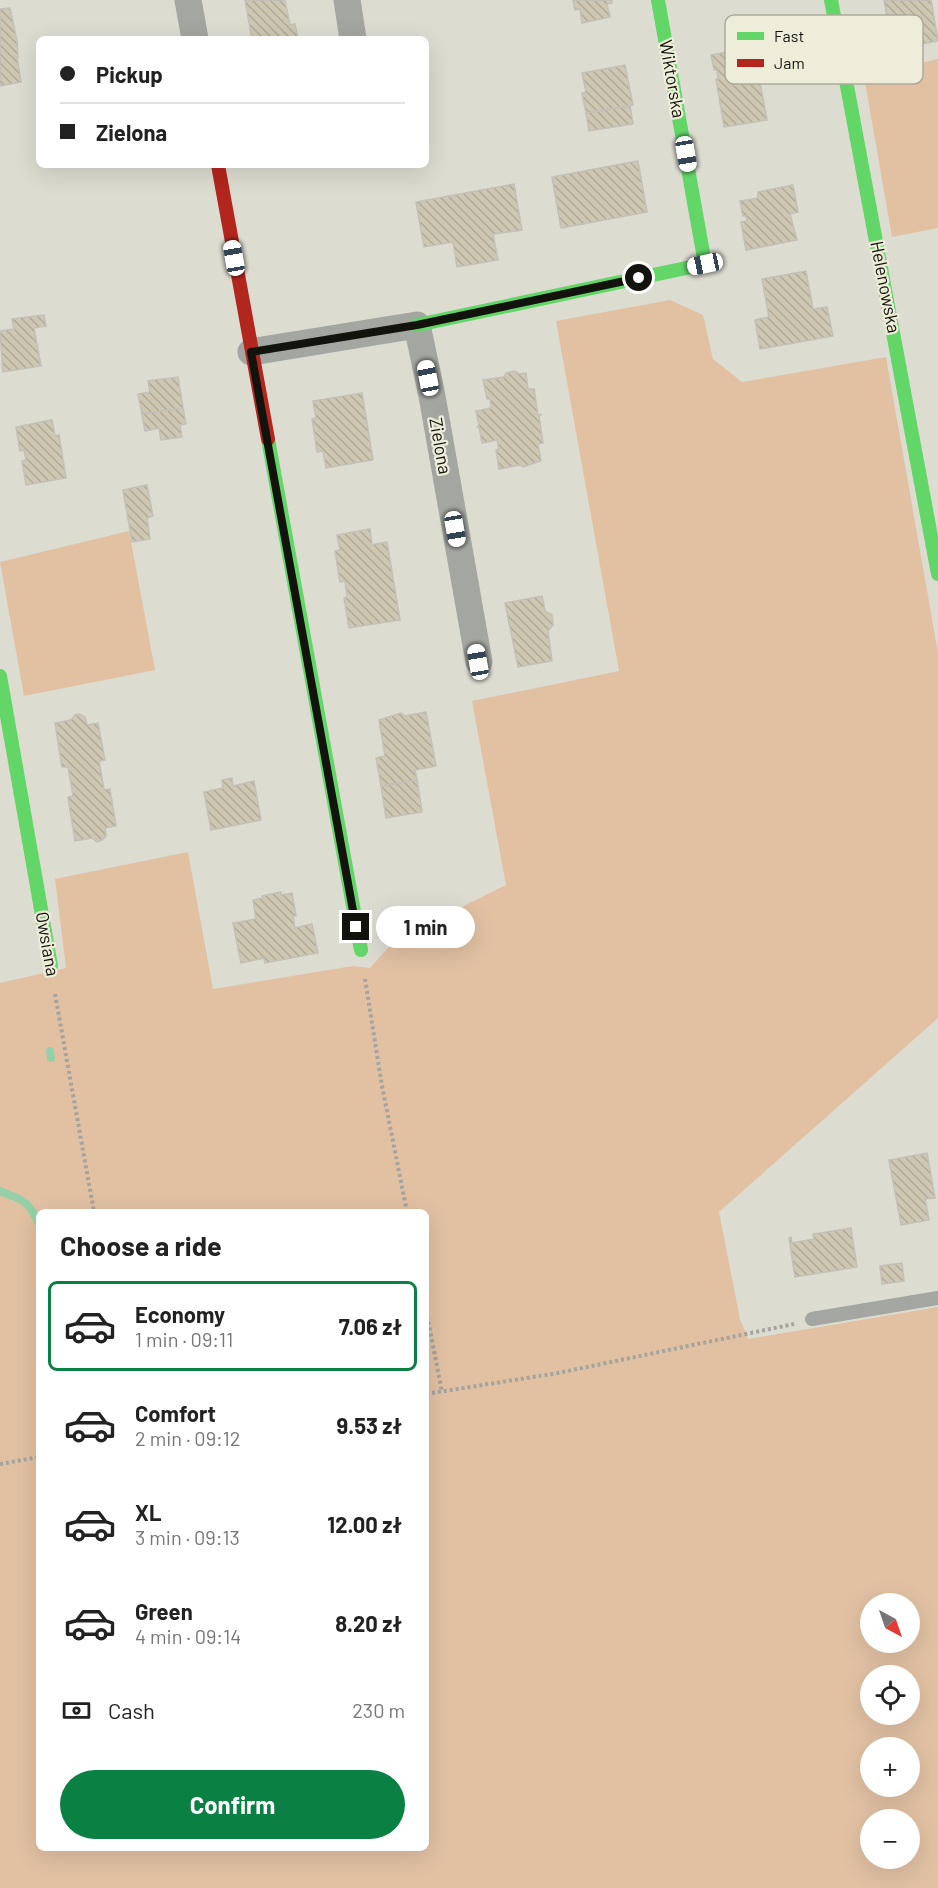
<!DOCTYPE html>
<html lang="en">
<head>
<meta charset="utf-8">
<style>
  :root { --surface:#fff; --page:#f6f6f6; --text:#222; --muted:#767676; --line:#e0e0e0; --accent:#0b8043 }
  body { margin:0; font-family:Barlow,sans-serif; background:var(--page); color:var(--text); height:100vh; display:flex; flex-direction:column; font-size:22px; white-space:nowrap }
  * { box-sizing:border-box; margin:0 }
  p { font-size:20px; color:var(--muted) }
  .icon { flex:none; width:33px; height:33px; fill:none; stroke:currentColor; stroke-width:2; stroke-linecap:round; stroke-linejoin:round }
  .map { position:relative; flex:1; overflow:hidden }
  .details { position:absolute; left:36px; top:1209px; width:393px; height:642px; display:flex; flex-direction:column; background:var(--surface); border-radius:9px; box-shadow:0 6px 24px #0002 }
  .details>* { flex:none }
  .hud { position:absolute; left:36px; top:36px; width:393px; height:132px; border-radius:9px; box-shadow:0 6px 24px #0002; display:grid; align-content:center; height:132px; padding:0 24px; background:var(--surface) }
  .needle { width:39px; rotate:140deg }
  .controls { position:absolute; left:860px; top:1593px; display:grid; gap:12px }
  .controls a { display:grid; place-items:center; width:60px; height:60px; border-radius:50%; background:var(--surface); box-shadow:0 6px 24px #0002; font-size:30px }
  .end { position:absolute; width:27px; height:27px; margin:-14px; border:8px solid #13130d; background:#fff; box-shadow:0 0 0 3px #fff }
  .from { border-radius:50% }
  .bubble { position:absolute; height:42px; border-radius:21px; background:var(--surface); box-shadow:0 6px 24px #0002; font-size:20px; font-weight:700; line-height:42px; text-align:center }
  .car { position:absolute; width:18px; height:36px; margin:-18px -9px; border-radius:8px; box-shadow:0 0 4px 2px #0007; background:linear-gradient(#fff 24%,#345 0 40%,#fff 0 76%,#345 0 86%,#fff 0) }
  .hud b { display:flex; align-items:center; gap:21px; height:57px; font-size:22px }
  .hud b+b { border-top:2px solid var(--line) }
  .hud i { width:15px; height:15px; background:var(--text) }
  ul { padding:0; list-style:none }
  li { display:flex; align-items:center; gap:18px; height:90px; margin:0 12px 9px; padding:0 12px; border:3px solid transparent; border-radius:9px }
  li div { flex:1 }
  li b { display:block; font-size:22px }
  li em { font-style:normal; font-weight:700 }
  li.active { border-color:var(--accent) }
  li>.icon { width:54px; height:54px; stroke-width:1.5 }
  h2 { padding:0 24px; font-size:27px; line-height:72px }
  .pay { display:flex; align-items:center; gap:15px; height:66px; padding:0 24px; font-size:22px }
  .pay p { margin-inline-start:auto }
  .cta { display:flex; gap:12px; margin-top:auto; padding:12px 24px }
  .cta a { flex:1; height:69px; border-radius:36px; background:var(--accent); color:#fff; font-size:24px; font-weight:700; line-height:69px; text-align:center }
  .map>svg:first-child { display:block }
  .grass { fill:#e2c1a3; fill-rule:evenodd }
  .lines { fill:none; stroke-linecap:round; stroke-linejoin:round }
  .stream { stroke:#95d0a8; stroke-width:8 }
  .building { fill:url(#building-back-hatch); stroke:#c2c0b8; stroke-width:1.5 }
  .path { stroke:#a3a49f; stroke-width:4; stroke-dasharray:3 3; stroke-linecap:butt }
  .lane { stroke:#a4a6a1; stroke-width:14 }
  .street { stroke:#a4a6a1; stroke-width:27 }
  .fast { stroke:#63d668; stroke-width:14 }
  .jam { stroke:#b3261e; stroke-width:14 }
  .route { stroke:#13130d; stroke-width:8 }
  .labels { text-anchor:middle; stroke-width:4.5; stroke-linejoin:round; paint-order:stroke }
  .street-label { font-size:18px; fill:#13130d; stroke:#ededda }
  .key { fill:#ededda; stroke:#acac9c; stroke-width:1.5 }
  .key-label { font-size:16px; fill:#13130d }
</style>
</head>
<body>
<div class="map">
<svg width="938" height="1888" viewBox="0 0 938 1888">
  <defs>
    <pattern id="building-back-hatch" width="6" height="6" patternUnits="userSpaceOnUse" patternTransform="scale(1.5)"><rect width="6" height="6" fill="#cec7b2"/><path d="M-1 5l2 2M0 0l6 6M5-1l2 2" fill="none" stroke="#b0aa98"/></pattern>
  </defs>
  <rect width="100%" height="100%" fill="#dcdcd1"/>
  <g class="grass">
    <path d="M938,59V228L892,237L864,76Z"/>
    <path d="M670,300L703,315L713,359L742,382L886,357L938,653V1018L719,1212L740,1319L748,1339L938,1307V1888H0V983L66,968L55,879L188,852L213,989L353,966L370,968L395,940L506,885L472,701L619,671L556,321ZM39,1212H426V1848H39ZM870,1604H909V1642H870ZM870,1676H909V1714H870ZM870,1748H909V1786H870ZM870,1820H909V1858H870Z"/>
    <path d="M129,531L155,670L24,696L0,562Z"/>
  </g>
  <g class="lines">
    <g class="stream">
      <path d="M50,1051L51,1058"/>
      <path d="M0,1191C24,1201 27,1199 39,1223"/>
    </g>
  </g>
  <g class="building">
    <path d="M245,0H285L290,25L295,24L298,39H252Z"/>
    <path d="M573,0H612V3L607,4L610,17L582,23L580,9L575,10Z"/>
    <path d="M884,0H931L938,41L904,47L899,22L888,24Z"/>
    <path d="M10,8L17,41L18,57H17L21,82L0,86V9Z"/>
    <path d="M759,46L763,71L758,72L767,120L724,127L716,79H718L717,70H714L711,55Z"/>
    <path d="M625,65L633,105L586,113L582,93L586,92L582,73Z"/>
    <path d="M630,106L633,124L589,131L586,113Z"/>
    <path d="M638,161L647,212L561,228L552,177Z"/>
    <path d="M514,184L522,230L493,234L498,260L457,267L453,242L424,247L416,202Z"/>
    <path d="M793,185L798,212L790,214L797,240L746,250L741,222L747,221L746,216H743L740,201L758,198V192Z"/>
    <path d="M806,271L813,309L827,307L833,336L760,349L755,320L769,317L762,279Z"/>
    <path d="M44,315L46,326L34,328L41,366L3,372L0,331L14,329L12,319Z"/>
    <path d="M515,371L519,374L526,373L528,389H534L538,415L542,414L539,416L543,443L538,444L541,461L523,467L520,465L499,469L496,450L499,449L497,440L482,443L479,427H477L479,426L476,411L491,408L490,399H487L483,380L504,377L506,373Z"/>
    <path d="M178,377L183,408L142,414L138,394L150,392L148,381Z"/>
    <path d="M362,393L373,460L326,468L323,451L317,452L312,419L316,418L313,401Z"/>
    <path d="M183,408L186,424L180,425L182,437L161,440L159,428L145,431L142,414Z"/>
    <path d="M52,420L55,436L59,435L66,478L26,485L22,461L26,460L24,450L20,451L16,427Z"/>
    <path d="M147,485L153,516L147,518L150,539L132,542L123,490Z"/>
    <path d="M370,529L372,545L387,542L400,620L349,628L344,598L347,597L345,581L340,582L335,551L340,550L337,535Z"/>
    <path d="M542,596L545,611L552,615L553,625L548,631L552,661L518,667L505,603Z"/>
    <path d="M426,712L436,766L415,770L417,780L381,786L376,758L385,756L379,720L401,713L405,716Z"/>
    <path d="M80,714L85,717L87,725L98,723L105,760L99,761L104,790L110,789L116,826L105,828L106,836L102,840L97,842L92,838L75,841L68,797L73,796L68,767H62L55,723L71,720L75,715Z"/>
    <path d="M232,778L233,786L254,781L261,820L211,830L204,792L223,788L222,780Z"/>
    <path d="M417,780L422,812L386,818L381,786Z"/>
    <path d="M281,892V895L292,893L296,916H293L295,928L312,924L318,953L265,963L264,958L241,963L233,923L256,919L253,900L263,898L262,896Z"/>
    <path d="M927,1153L935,1198L925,1199L929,1220L901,1225L889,1160Z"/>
    <path d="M851,1228L857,1267L795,1277L789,1238L791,1237L792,1243L814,1239L813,1234Z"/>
    <path d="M902,1263L904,1281L882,1284L880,1266Z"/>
  </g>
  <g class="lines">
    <g class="path">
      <path d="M365,979L382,1086L407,1212"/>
      <path d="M55,994L94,1212"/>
      <path d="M426,1310L442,1392"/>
      <path d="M426,1394L558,1373L794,1324"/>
      <path d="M0,1464L39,1457"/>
    </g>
    <path class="lane" d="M812,1319L938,1298"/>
    <g class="street">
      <path d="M188,0L195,39"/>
      <path d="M347,0L353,39"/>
      <path d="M251,352L417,325L432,396L479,662"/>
    </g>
    <g class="fast">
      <path d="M831,0L938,574"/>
      <path d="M417,325L705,264L658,0"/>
      <path d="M268,439L361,950"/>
      <path d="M0,676L51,966"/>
    </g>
    <path class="jam" d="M218,165L268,439"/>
  </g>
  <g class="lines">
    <path class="route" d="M356,927L251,352L417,325L639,278"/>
  </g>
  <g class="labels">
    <g class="street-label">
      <text transform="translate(672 79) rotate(80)" y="6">Wiktorska</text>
      <text transform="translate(885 287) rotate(79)" y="6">Helenowska</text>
      <text transform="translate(440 446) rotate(80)" y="6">Zielona</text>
      <text transform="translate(47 944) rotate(80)" y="6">Owsiana</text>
    </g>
  </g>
  <rect x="725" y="15" width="198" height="69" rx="9" class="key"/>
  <rect x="737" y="32" width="27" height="8" fill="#63d668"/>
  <rect x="737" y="59" width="27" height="8" fill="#b3261e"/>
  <g class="key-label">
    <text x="774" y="42">Fast</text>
    <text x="774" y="69">Jam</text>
  </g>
</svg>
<div class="controls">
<a><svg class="needle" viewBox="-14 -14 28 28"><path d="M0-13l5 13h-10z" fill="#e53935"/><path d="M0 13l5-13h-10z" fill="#767676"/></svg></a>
<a><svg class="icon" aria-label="locate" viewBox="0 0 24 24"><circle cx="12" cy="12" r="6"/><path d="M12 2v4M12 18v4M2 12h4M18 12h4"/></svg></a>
<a>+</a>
<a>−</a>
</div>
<i class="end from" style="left:639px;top:278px"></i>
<i class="end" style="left:356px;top:927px"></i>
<div class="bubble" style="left:376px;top:906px;width:99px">1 min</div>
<i class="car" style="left:686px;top:154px;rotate:170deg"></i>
<i class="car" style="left:234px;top:258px;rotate:350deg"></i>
<i class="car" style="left:705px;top:264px;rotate:258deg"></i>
<i class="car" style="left:428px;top:378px;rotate:349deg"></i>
<i class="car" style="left:455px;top:529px;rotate:170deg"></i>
<i class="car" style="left:478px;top:662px;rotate:350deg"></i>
<div class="hud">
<b><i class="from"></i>Pickup</b>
<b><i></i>Zielona</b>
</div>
<section class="details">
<h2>Choose a ride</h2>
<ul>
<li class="active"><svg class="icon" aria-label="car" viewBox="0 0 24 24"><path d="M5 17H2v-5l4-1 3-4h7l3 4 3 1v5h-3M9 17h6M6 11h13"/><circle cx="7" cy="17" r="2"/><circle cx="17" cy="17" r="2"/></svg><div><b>Economy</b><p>1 min · 09:11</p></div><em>7.06 zł</em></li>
<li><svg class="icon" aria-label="car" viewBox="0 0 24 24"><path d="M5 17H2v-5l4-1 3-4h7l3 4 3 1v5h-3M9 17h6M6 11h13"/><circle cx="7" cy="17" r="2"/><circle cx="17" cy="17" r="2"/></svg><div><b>Comfort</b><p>2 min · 09:12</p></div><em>9.53 zł</em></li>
<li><svg class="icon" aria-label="car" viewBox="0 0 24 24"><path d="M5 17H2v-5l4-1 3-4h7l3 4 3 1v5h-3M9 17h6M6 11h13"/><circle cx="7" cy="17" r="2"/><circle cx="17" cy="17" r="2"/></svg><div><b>XL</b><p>3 min · 09:13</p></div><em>12.00 zł</em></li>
<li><svg class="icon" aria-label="car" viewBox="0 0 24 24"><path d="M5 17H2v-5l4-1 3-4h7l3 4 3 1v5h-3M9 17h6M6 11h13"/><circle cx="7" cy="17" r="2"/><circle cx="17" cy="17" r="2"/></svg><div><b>Green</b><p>4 min · 09:14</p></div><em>8.20 zł</em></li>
</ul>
<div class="pay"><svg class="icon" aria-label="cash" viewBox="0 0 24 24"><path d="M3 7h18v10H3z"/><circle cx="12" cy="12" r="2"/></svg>Cash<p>230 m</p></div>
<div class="cta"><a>Confirm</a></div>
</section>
</div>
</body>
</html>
